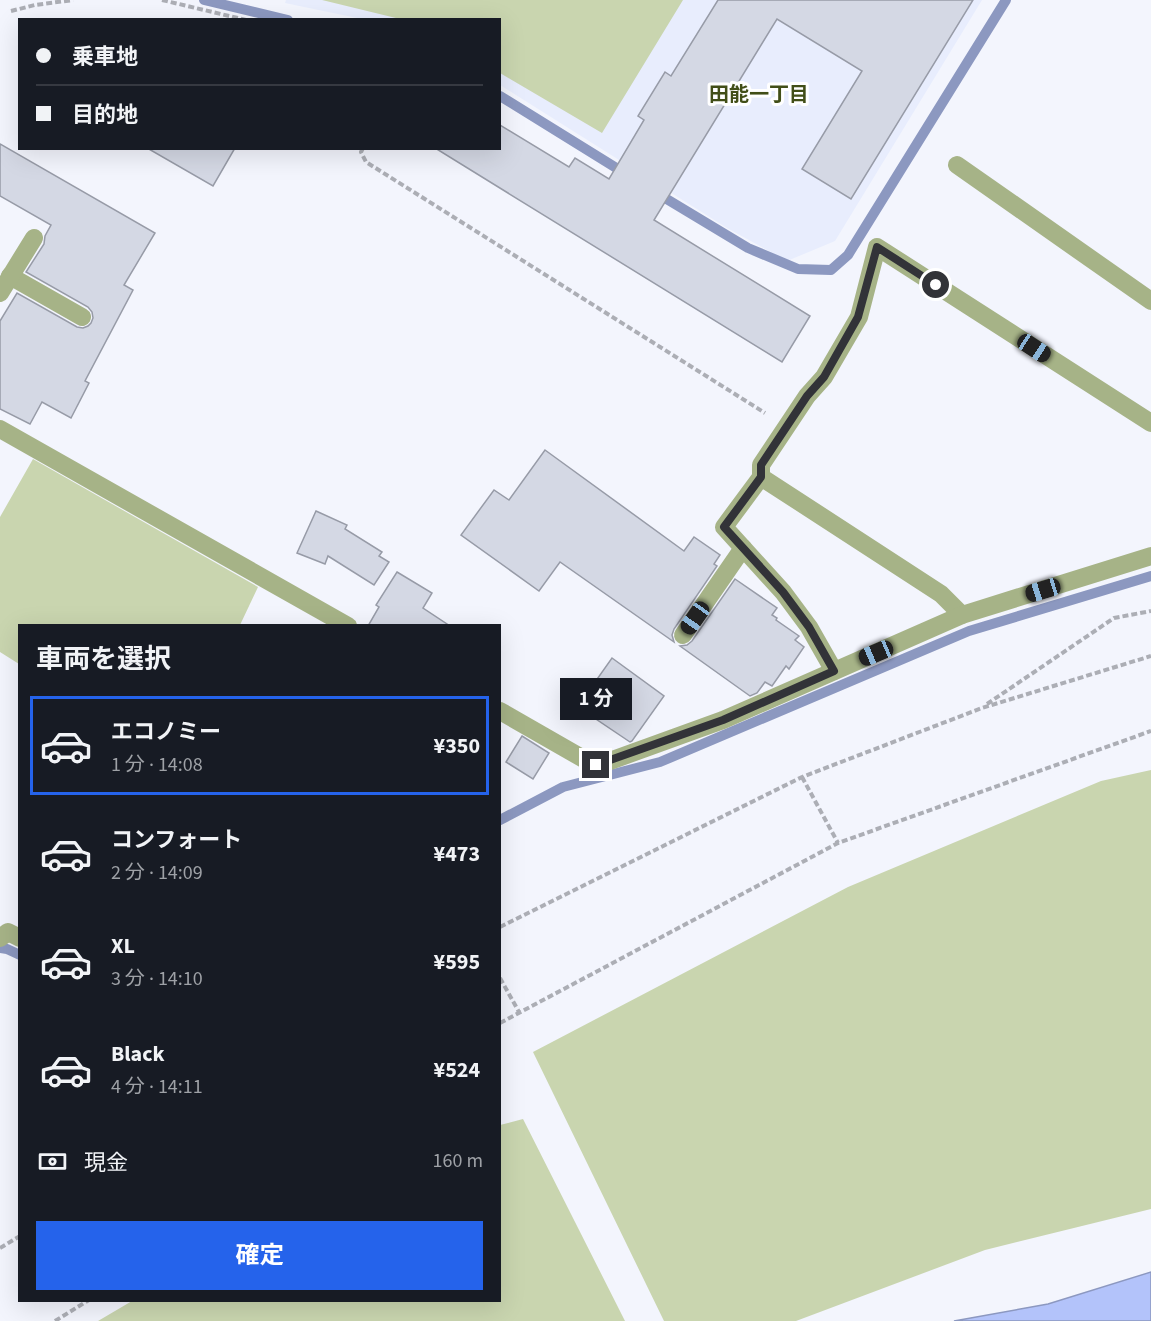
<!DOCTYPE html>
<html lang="ja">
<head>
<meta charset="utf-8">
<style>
  :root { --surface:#171b24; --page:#242831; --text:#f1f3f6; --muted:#9ea1a6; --line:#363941; --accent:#2563eb }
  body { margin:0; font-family:"Source Sans 3","Noto Sans JP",sans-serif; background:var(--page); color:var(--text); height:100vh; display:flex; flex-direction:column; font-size:22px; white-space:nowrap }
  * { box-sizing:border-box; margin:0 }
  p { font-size:20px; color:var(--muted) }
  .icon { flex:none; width:33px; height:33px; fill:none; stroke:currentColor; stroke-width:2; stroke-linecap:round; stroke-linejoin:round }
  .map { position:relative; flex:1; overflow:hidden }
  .sheet { position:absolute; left:18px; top:624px; width:483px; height:678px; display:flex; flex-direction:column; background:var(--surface); border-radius:0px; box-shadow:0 6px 24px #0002 }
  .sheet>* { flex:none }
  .top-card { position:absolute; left:18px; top:18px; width:483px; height:132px; border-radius:0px; box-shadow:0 6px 24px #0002; display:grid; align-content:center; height:132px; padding:0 18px; background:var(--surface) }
  .end { position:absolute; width:27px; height:27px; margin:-14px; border:8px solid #323338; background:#fff; box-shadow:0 0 0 3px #fff }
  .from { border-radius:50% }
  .bubble { position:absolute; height:42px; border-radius:0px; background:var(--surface); box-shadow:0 6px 24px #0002; font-size:20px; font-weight:700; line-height:42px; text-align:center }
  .car { position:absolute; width:18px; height:36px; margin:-18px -9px; border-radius:8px; box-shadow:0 0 4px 2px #0007; background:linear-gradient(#222 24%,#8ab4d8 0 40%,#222 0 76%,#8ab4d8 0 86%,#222 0) }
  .top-card b { display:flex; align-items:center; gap:21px; height:57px; font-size:22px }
  .top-card b+b { border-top:2px solid var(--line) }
  .top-card i { width:15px; height:15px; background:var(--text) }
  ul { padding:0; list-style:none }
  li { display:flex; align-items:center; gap:18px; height:99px; margin:0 12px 9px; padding:0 6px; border:3px solid transparent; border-radius:0px }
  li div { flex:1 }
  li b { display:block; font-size:22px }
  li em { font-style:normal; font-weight:700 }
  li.current { border-color:var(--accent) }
  li>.icon { width:54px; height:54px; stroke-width:1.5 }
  h2 { padding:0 18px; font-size:27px; line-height:72px }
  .pay { display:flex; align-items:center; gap:15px; height:66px; padding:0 18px; font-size:22px }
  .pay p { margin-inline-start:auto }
  .button { display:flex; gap:12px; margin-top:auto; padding:12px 18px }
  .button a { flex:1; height:69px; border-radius:0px; background:var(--accent); color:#fff; font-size:24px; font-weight:700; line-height:69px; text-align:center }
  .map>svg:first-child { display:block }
  .built { fill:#e8edfd }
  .green { fill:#c9d5af }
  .water { fill:#b3c3fa; stroke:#8c98c0; stroke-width:1.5 }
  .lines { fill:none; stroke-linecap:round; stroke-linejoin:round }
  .stream { stroke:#8c98c0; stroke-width:10 }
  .building { fill:#d4d8e4; stroke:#979ba7; stroke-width:1.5 }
  .path { stroke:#acaeb5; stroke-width:4; stroke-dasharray:6 3; stroke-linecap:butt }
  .minor { stroke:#a6b387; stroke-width:18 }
  .route { stroke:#323338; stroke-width:8 }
  .labels { text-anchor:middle; stroke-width:6; stroke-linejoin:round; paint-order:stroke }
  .neighbourhood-label { font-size:20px; font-weight:bold; fill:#414e17; stroke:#fff }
</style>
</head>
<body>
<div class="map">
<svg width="1151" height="1321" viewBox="0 0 1151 1321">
  <rect width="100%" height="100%" fill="#f3f5fd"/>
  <path class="built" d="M286,0H982L835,241L787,261L727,228L500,85V20L362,19L285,3Z"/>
  <g class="green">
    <path d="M322,0H683L602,133L500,73V20L400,19Z"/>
    <path d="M33,459L258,587L240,625L20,626L19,664L0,652V517Z"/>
    <path d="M1151,770V1209L985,1250L796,1321H664L533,1052L848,887L1101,781Z"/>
    <path d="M523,1119L625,1321H98L132,1301L500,1300V1125Z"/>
  </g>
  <path class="water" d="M1151,1272V1321H954L1048,1304Z"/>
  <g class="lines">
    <g class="stream">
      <path d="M204,0L288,20"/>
      <path d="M500,96L626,174"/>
      <path d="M655,192L748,248L798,269L831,270L848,255L1006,0"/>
      <path d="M500,820L563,787L660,762L969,631L1151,576"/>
      <path d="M0,948L7,949L20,955"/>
    </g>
  </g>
  <g class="building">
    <path d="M718,0H973L851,199L802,169L862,71L777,19L654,220L810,316L782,362L435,148H500V125L569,167L575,158L609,179L644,120L638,116L665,72L671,76Z"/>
    <path d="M0,144L155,233L124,285L133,290L85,381L89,383L71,418L42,402L30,424L0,409V321L17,293L77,327L83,328L88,326L91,323L93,318L92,312L88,307L26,272L44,244L45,236L51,225L0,196Z"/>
    <path d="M147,148H235L213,186Z"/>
    <path d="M545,450L684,551L694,537L720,555L714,564L717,566L674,629L672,635L674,642L560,562L539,591L461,535L494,490L509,500Z"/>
    <path d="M316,511L347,525L345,529L382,552L379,556L389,562L374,585L328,556L325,564L297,553Z"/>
    <path d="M397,572L432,593L423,608L450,626H368L379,607L376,605Z"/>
    <path d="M735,579L777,608L772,615L777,618L776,620L799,636L795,640L804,647L789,669L786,666L772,686L765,682L757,693L750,696L680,646L687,645L692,641Z"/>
    <path d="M612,658L664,696L632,741L630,742L590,715L607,691L595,682Z"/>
    <path d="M522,736L549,753L533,779L506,762Z"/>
  </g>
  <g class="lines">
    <g class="path">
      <path d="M162,0L246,20"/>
      <path d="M11,11L35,5L73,0"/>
      <path d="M363,148L361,152L366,162L765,413"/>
      <path d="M987,704L1114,618L1151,611"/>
      <path d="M802,777L838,843"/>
      <path d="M500,927L802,777L982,708L1151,656"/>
      <path d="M500,978L519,1012"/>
      <path d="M500,1023L838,843L1151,731"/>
      <path d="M0,1248L20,1236"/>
      <path d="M55,1321L89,1300"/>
    </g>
    <g class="minor">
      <path d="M957,165L1151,301"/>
      <path d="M10,276L82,317"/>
      <path d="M0,293L34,238"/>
      <path d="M0,429L348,626"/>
      <path d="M761,477L941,594L962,615"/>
      <path d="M683,635L743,548"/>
      <path d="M834,671L809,627L783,592L724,527L761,477V465L807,396L824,377L859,317L877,247L1151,423"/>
      <path d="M500,711L596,766L723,720L962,615L1151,556"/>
      <path d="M0,938L8,932L20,938"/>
    </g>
  </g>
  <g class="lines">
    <path class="route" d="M596,765L723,720L834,671L809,627L783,592L724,527L761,477V465L807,396L824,377L858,317L877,247L936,285"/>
  </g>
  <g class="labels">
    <g class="neighbourhood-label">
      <text x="759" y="101">田能一丁目</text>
    </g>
  </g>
</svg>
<i class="end from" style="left:936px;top:285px"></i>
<i class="end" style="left:596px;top:765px"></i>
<div class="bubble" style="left:560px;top:678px;width:72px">1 分</div>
<i class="car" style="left:1034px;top:348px;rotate:123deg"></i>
<i class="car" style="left:1043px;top:590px;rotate:253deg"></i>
<i class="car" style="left:695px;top:618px;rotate:215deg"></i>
<i class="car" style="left:876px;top:653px;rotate:247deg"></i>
<div class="top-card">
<b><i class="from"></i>乗車地</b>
<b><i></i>目的地</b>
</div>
<section class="sheet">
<h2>車両を選択</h2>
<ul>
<li class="current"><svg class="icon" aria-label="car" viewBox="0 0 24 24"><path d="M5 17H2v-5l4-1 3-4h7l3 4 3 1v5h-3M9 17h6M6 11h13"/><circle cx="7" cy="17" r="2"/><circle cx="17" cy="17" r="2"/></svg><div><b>エコノミー</b><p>1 分 · 14:08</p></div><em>¥350</em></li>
<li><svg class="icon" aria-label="car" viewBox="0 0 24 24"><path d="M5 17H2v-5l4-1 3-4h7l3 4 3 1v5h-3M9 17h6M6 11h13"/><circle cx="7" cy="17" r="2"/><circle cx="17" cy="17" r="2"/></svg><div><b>コンフォート</b><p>2 分 · 14:09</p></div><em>¥473</em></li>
<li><svg class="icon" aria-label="car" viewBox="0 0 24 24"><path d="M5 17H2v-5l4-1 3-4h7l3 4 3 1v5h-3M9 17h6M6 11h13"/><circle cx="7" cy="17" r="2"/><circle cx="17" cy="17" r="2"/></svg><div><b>XL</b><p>3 分 · 14:10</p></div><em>¥595</em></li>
<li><svg class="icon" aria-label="car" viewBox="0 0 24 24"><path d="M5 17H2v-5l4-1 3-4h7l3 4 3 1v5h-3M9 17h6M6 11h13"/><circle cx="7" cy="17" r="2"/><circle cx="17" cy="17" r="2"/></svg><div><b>Black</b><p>4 分 · 14:11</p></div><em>¥524</em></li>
</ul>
<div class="pay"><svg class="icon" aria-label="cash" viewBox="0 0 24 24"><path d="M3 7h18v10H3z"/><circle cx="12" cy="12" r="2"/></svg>現金<p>160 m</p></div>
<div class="button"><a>確定</a></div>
</section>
</div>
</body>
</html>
